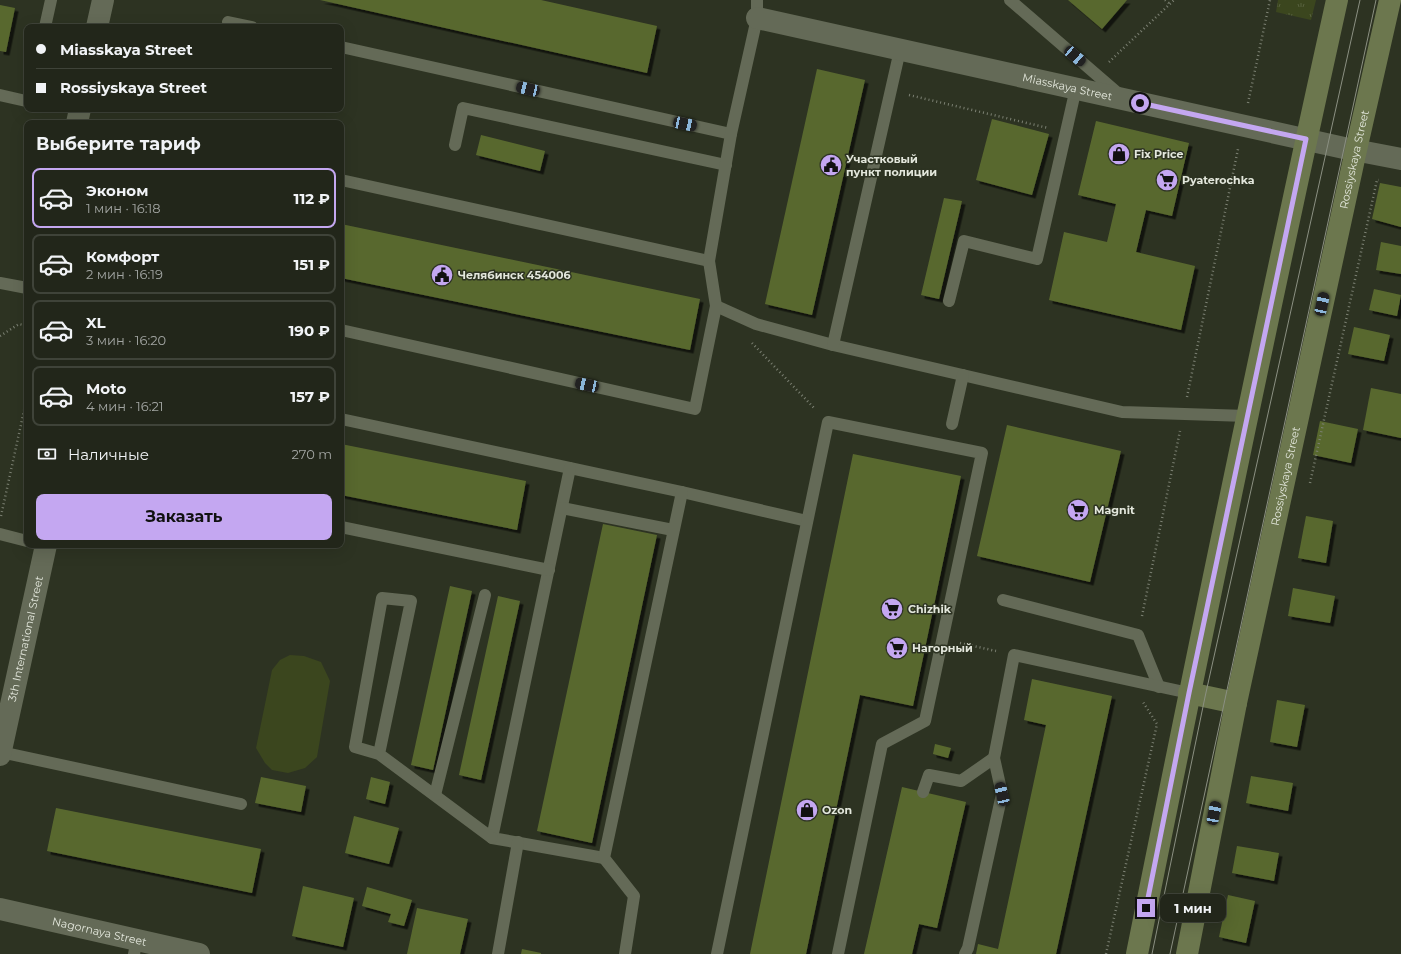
<!DOCTYPE html>
<html lang="ru">
<head>
<meta charset="utf-8">
<style>
  :root { --surface:#22261a; --page:#2e3227; --text:#f1f3f6; --muted:#a2a5a2; --line:#3f4339; --accent:#c4a7f1 }
  body { margin:0; font-family:Montserrat,sans-serif; background:var(--page); color:var(--text); height:100vh; display:flex; flex-direction:column; font-size:15px; white-space:nowrap }
  * { box-sizing:border-box; margin:0 }
  p { font-size:13px; color:var(--muted) }
  .icon { flex:none; width:22px; height:22px; fill:none; stroke:currentColor; stroke-width:2; stroke-linecap:round; stroke-linejoin:round }
  .map { position:relative; flex:1; overflow:hidden }
  .panel { position:absolute; left:24px; top:120px; width:320px; height:428px; display:flex; flex-direction:column; background:var(--surface); border-radius:8px; box-shadow:0 4px 16px #0002,0 0 0 1px var(--line) }
  .panel>* { flex:none }
  .banner { position:absolute; left:24px; top:24px; width:320px; height:88px; border-radius:8px; box-shadow:0 4px 16px #0002,0 0 0 1px var(--line); display:grid; align-content:center; height:88px; padding:0 12px; background:var(--surface) }
  .end { position:absolute; width:18px; height:18px; margin:-9px; border:5px solid #c4a7f1; background:#111; box-shadow:0 0 0 2px #111 }
  .from { border-radius:50% }
  .bubble { position:absolute; height:28px; border-radius:8px; background:var(--surface); box-shadow:0 4px 16px #0002,0 0 0 1px var(--line); font-size:13px; font-weight:700; line-height:28px; text-align:center }
  .car { position:absolute; width:12px; height:24px; margin:-12px -6px; border-radius:5px; box-shadow:0 0 3px 1px #0007; background:linear-gradient(#222 24%,#8ab4d8 0 40%,#222 0 76%,#8ab4d8 0 86%,#222 0) }
  .banner b { display:flex; align-items:center; gap:14px; height:38px; font-size:15px }
  .banner b+b { border-top:1px solid var(--line) }
  .banner i { width:10px; height:10px; background:var(--text) }
  ul { padding:0; list-style:none }
  li { display:flex; align-items:center; gap:12px; height:60px; margin:0 8px 6px; padding:0 4px; border:2px solid var(--line); border-radius:8px }
  li div { flex:1 }
  li b { display:block; font-size:15px }
  li em { font-style:normal; font-weight:700 }
  li.current { border-color:var(--accent) }
  li>.icon { width:36px; height:36px; stroke-width:1.5 }
  h2 { padding:0 12px; font-size:18px; line-height:48px }
  .pay { display:flex; align-items:center; gap:10px; height:44px; padding:0 12px; font-size:15px }
  .pay p { margin-inline-start:auto }
  .cta { display:flex; gap:8px; margin-top:auto; padding:8px 12px }
  .cta a { flex:1; height:46px; border-radius:8px; background:var(--accent); color:#111; font-size:16px; font-weight:700; line-height:46px; text-align:center }
  .map>svg:first-child { display:block }
  .grass { fill:#3b461e }
  .park { fill:url(#park-tufts) }
  .building { fill:#59682f; filter:url(#shadow) }
  .lines { fill:none; stroke-linecap:round; stroke-linejoin:round }
  .path { stroke:#7c8173; stroke-width:2.5; stroke-dasharray:1 3; stroke-linecap:butt }
  .lane { stroke:#646a57; stroke-width:12 }
  .street { stroke:#646a57; stroke-width:22 }
  .secondary { stroke:#6c774e; stroke-width:22 }
  .tram { stroke:#8b9082; stroke-width:1 }
  .route { stroke:#c4a7f1; stroke-width:5 }
  .labels { text-anchor:middle; stroke-width:3; stroke-linejoin:round; paint-order:stroke }
  .street-label { font-size:11px; fill:#e3e7dc; stroke:#2d3322 }
  .poi-label { font-size:11px; font-weight:bold; fill:#e3e7dc; stroke:#2d3322; text-anchor:start }
</style>
</head>
<body>
<div class="map">
<svg width="1401" height="954" viewBox="0 0 1401 954">
  <defs>
    <pattern id="park-tufts" width="24" height="20" patternUnits="userSpaceOnUse"><rect width="24" height="20" fill="#3b461e"/><path d="M3 7l-1-3M5 7V3M7 7l1-3M15 17l-1-3M17 17v-4M19 17l1-3" fill="none" stroke="#57613e"/></pattern>
    <filter id="shadow"><feDropShadow dx="3.5" dy="3.5" stdDeviation="0" flood-color="#0009"/></filter>
  </defs>
  <rect width="100%" height="100%" fill="#2d3322"/>
  <path class="grass" d="M290,655L304,656L321,662L330,681L317,757L305,768L288,773L272,770L265,763L256,748L272,670L280,660Z"/>
  <path class="park" d="M1278,0H1316L1311,20L1276,12Z"/>
  <g class="building">
    <path d="M320,0H541L657,26L647,73Z"/>
    <path d="M1068,0H1127L1102,29Z"/>
    <path d="M0,5L15,8L6,52L0,51Z"/>
    <path d="M817,69L865,80L812,315L765,304Z"/>
    <path d="M992,119L1049,134L1032,195L976,180Z"/>
    <path d="M1096,121L1189,143L1172,216L1146,210L1136,252L1195,266L1181,330L1049,300L1064,232L1107,242L1116,204L1078,195Z"/>
    <path d="M481,135L545,151L540,171L476,155Z"/>
    <path d="M1380,183L1401,187V227L1372,219Z"/>
    <path d="M944,198L962,201L939,299L921,295Z"/>
    <path d="M341,224L700,299L690,350L341,278Z"/>
    <path d="M1381,242L1401,246V274L1376,270Z"/>
    <path d="M1374,289L1401,295L1397,316L1369,310Z"/>
    <path d="M1354,327L1390,335L1384,361L1348,354Z"/>
    <path d="M1371,388L1401,394V438L1363,430Z"/>
    <path d="M1320,421L1358,429L1351,463L1313,455Z"/>
    <path d="M1007,425L1121,451L1090,582L977,556Z"/>
    <path d="M341,444L526,481L517,530L341,495Z"/>
    <path d="M853,454L961,476L913,706L860,695L806,954H750Z"/>
    <path d="M1306,516L1333,521L1326,563L1298,558Z"/>
    <path d="M603,524L657,535L592,843L537,831Z"/>
    <path d="M450,586L472,591L433,770L411,765Z"/>
    <path d="M1293,588L1335,596L1330,623L1288,616Z"/>
    <path d="M498,596L520,601L481,780L459,775Z"/>
    <path d="M1032,679L1112,696L1056,954H976L978,944L998,949L1046,725L1024,720Z"/>
    <path d="M1277,700L1305,705L1297,747L1270,742Z"/>
    <path d="M935,744L951,748L948,758L933,754Z"/>
    <path d="M1251,776L1293,783L1288,811L1246,803Z"/>
    <path d="M261,777L306,786L301,812L255,803Z"/>
    <path d="M371,777L390,782L385,804L366,799Z"/>
    <path d="M902,787L966,802L937,928L919,924L912,954H864Z"/>
    <path d="M56,808L261,849L252,893L47,851Z"/>
    <path d="M354,816L399,828L389,864L345,853Z"/>
    <path d="M1237,846L1279,853L1274,881L1232,873Z"/>
    <path d="M303,886L354,898L343,947L292,936Z"/>
    <path d="M367,887L412,900L404,926L388,922L391,914L362,906Z"/>
    <path d="M1228,895L1255,901L1246,943L1219,937Z"/>
    <path d="M417,908L468,919L460,954H407Z"/>
    <path d="M522,949L541,953V954H521Z"/>
  </g>
  <g class="lines">
    <g class="path">
      <path d="M1165,0L1170,4"/>
      <path d="M1109,62L1174,0"/>
      <path d="M909,95L1048,128"/>
      <path d="M1248,103L1270,0"/>
      <path d="M0,336L19,324L27,326"/>
      <path d="M752,343L815,409"/>
      <path d="M1187,397L1238,149"/>
      <path d="M1310,483L1377,180H1379"/>
      <path d="M1,516L27,397"/>
      <path d="M1142,616L1180,431"/>
      <path d="M960,643L996,651"/>
      <path d="M1106,954L1157,724L1143,702"/>
    </g>
    <g class="lane">
      <path d="M1010,0L1120,95"/>
      <path d="M228,22L252,27"/>
      <path d="M45,27L51,0"/>
      <path d="M341,47L731,134"/>
      <path d="M0,95L26,101L27,99"/>
      <path d="M455,145L463,108L726,165"/>
      <path d="M341,180L709,261"/>
      <path d="M0,283L27,288"/>
      <path d="M949,301L964,241L1037,259L1076,88"/>
      <path d="M716,306L756,324L833,345L1122,412L1247,416"/>
      <path d="M341,330L695,409L716,306L709,261L731,134L757,18V0"/>
      <path d="M833,345L900,50"/>
      <path d="M341,419L682,492L807,521"/>
      <path d="M952,424L963,375"/>
      <path d="M570,468L492,838L604,858"/>
      <path d="M562,508L673,530"/>
      <path d="M341,527L549,570"/>
      <path d="M0,534L27,541"/>
      <path d="M1003,600L1138,635L1159,687"/>
      <path d="M1,752L241,804"/>
      <path d="M379,754L355,747L382,598L411,601L379,754L492,838"/>
      <path d="M923,792L929,775L961,781L994,758"/>
      <path d="M435,795L485,595"/>
      <path d="M134,954L137,940"/>
      <path d="M498,954L518,842"/>
      <path d="M625,954L634,896L604,858L682,492"/>
      <path d="M717,954L828,422L982,453L925,721L882,744L838,954"/>
      <path d="M965,954L968,948L1002,794L994,758L1014,655L1189,693"/>
    </g>
    <g class="street">
      <path id="s1" d="M757,18L1344,148L1401,159"/>
      <path d="M97,27L103,0"/>
      <path d="M77,123L80,109"/>
      <path id="s2" d="M0,755L46,545"/>
      <path id="s3" d="M0,909L199,954"/>
    </g>
    <g class="secondary">
      <path d="M1189,693L1236,703"/>
      <path d="M1137,954C1201,635 1267,317 1337,0"/>
      <path id="s4" d="M1187,954L1236,703L1356,150L1390,0"/>
    </g>
    <g class="tram">
      <path d="M1152,954L1205,697L1360,0"/>
      <path d="M1170,954L1376,0"/>
    </g>
  </g>
  <g class="lines">
    <path class="route" d="M1140,103L1306,139L1189,693L1146,908"/>
  </g>
  <defs>
    <g id="shop-disc" transform="scale(1.15)"><circle r="9.5" fill="#c4a7f1" stroke="#2d3322"/><path d="M-5-2.5h2.3a2.7 3.5 0 0 1 5.4 0H5L5.5 6h-11ZM-1.5-2.5h3a1.5 2.3 0 0 0-3 0Z" fill="#111"/></g>
    <g id="civic-disc" transform="scale(1.15)"><circle r="9.5" fill="#c4a7f1" stroke="#2d3322"/><path d="M-.6-6.5H3V-4.5H.6V-3L4-1V1h2V6H-6V1h2V-1L-.6-3ZM-1.2 2.5V6h2.4V2.5Z" fill="#111"/></g>
    <g id="supermarket-disc" transform="scale(1.15)"><circle r="9.5" fill="#c4a7f1" stroke="#2d3322"/><path d="M-6-5.5h2.5l.6 2H6L4.5 2H-2.5L-4.4-4H-6ZM-1.5 3.2a1.3 1.3 0 1 0 .1 0ZM3 3.2a1.3 1.3 0 1 0 .1 0Z" fill="#111"/></g>
  </defs>
  <g fill-rule="evenodd">
    <use href="#shop-disc" x="1119" y="154"/>
    <use href="#civic-disc" x="831" y="165"/>
    <use href="#supermarket-disc" x="1167" y="180"/>
    <use href="#civic-disc" x="442" y="275"/>
    <use href="#supermarket-disc" x="1078" y="510"/>
    <use href="#supermarket-disc" x="892" y="609"/>
    <use href="#supermarket-disc" x="897" y="648"/>
    <use href="#shop-disc" x="807" y="810"/>
  </g>
  <g class="labels">
    <g class="street-label">
      <text dy="4" stroke="none"><textPath href="#s1" startOffset="318">Miasskaya Street</textPath></text>
      <text dy="4" stroke="none"><textPath href="#s4" startOffset="812">Rossiyskaya Street</textPath></text>
      <text dy="4" stroke="none"><textPath href="#s4" startOffset="488">Rossiyskaya Street</textPath></text>
      <text dy="4" stroke="none"><textPath href="#s2" startOffset="119">3th International Street</textPath></text>
      <text dy="4" stroke="none"><textPath href="#s3" startOffset="102">Nagornaya Street</textPath></text>
    </g>
    <g class="poi-label">
      <text x="1134" y="158">Fix Price</text>
      <text x="846" y="163">Участковый<tspan x="846" dy="13">пункт полиции</tspan></text>
      <text x="1182" y="184">Pyaterochka</text>
      <text x="458" y="279">Челябинск 454006</text>
      <text x="1094" y="514">Magnit</text>
      <text x="908" y="613">Chizhik</text>
      <text x="912" y="652">Нагорный</text>
      <text x="822" y="814">Ozon</text>
    </g>
  </g>
</svg>
<i class="end from" style="left:1140px;top:103px"></i>
<i class="end" style="left:1146px;top:908px"></i>
<div class="bubble" style="left:1160px;top:894px;width:66px">1 мин</div>
<i class="car" style="left:1075px;top:56px;rotate:131deg"></i>
<i class="car" style="left:528px;top:89px;rotate:283deg"></i>
<i class="car" style="left:685px;top:124px;rotate:102deg"></i>
<i class="car" style="left:1322px;top:304px;rotate:12deg"></i>
<i class="car" style="left:587px;top:385px;rotate:282deg"></i>
<i class="car" style="left:1002px;top:794px;rotate:347deg"></i>
<i class="car" style="left:1214px;top:813px;rotate:11deg"></i>
<div class="banner">
<b><i class="from"></i>Miasskaya Street</b>
<b><i></i>Rossiyskaya Street</b>
</div>
<section class="panel">
<h2>Выберите тариф</h2>
<ul>
<li class="current"><svg class="icon" aria-label="car" viewBox="0 0 24 24"><path d="M5 17H2v-5l4-1 3-4h7l3 4 3 1v5h-3M9 17h6M6 11h13"/><circle cx="7" cy="17" r="2"/><circle cx="17" cy="17" r="2"/></svg><div><b>Эконом</b><p>1 мин · 16:18</p></div><em>112 ₽</em></li>
<li><svg class="icon" aria-label="car" viewBox="0 0 24 24"><path d="M5 17H2v-5l4-1 3-4h7l3 4 3 1v5h-3M9 17h6M6 11h13"/><circle cx="7" cy="17" r="2"/><circle cx="17" cy="17" r="2"/></svg><div><b>Комфорт</b><p>2 мин · 16:19</p></div><em>151 ₽</em></li>
<li><svg class="icon" aria-label="car" viewBox="0 0 24 24"><path d="M5 17H2v-5l4-1 3-4h7l3 4 3 1v5h-3M9 17h6M6 11h13"/><circle cx="7" cy="17" r="2"/><circle cx="17" cy="17" r="2"/></svg><div><b>XL</b><p>3 мин · 16:20</p></div><em>190 ₽</em></li>
<li><svg class="icon" aria-label="car" viewBox="0 0 24 24"><path d="M5 17H2v-5l4-1 3-4h7l3 4 3 1v5h-3M9 17h6M6 11h13"/><circle cx="7" cy="17" r="2"/><circle cx="17" cy="17" r="2"/></svg><div><b>Moto</b><p>4 мин · 16:21</p></div><em>157 ₽</em></li>
</ul>
<div class="pay"><svg class="icon" aria-label="cash" viewBox="0 0 24 24"><path d="M3 7h18v10H3z"/><circle cx="12" cy="12" r="2"/></svg>Наличные<p>270 m</p></div>
<div class="cta"><a>Заказать</a></div>
</section>
</div>
</body>
</html>
